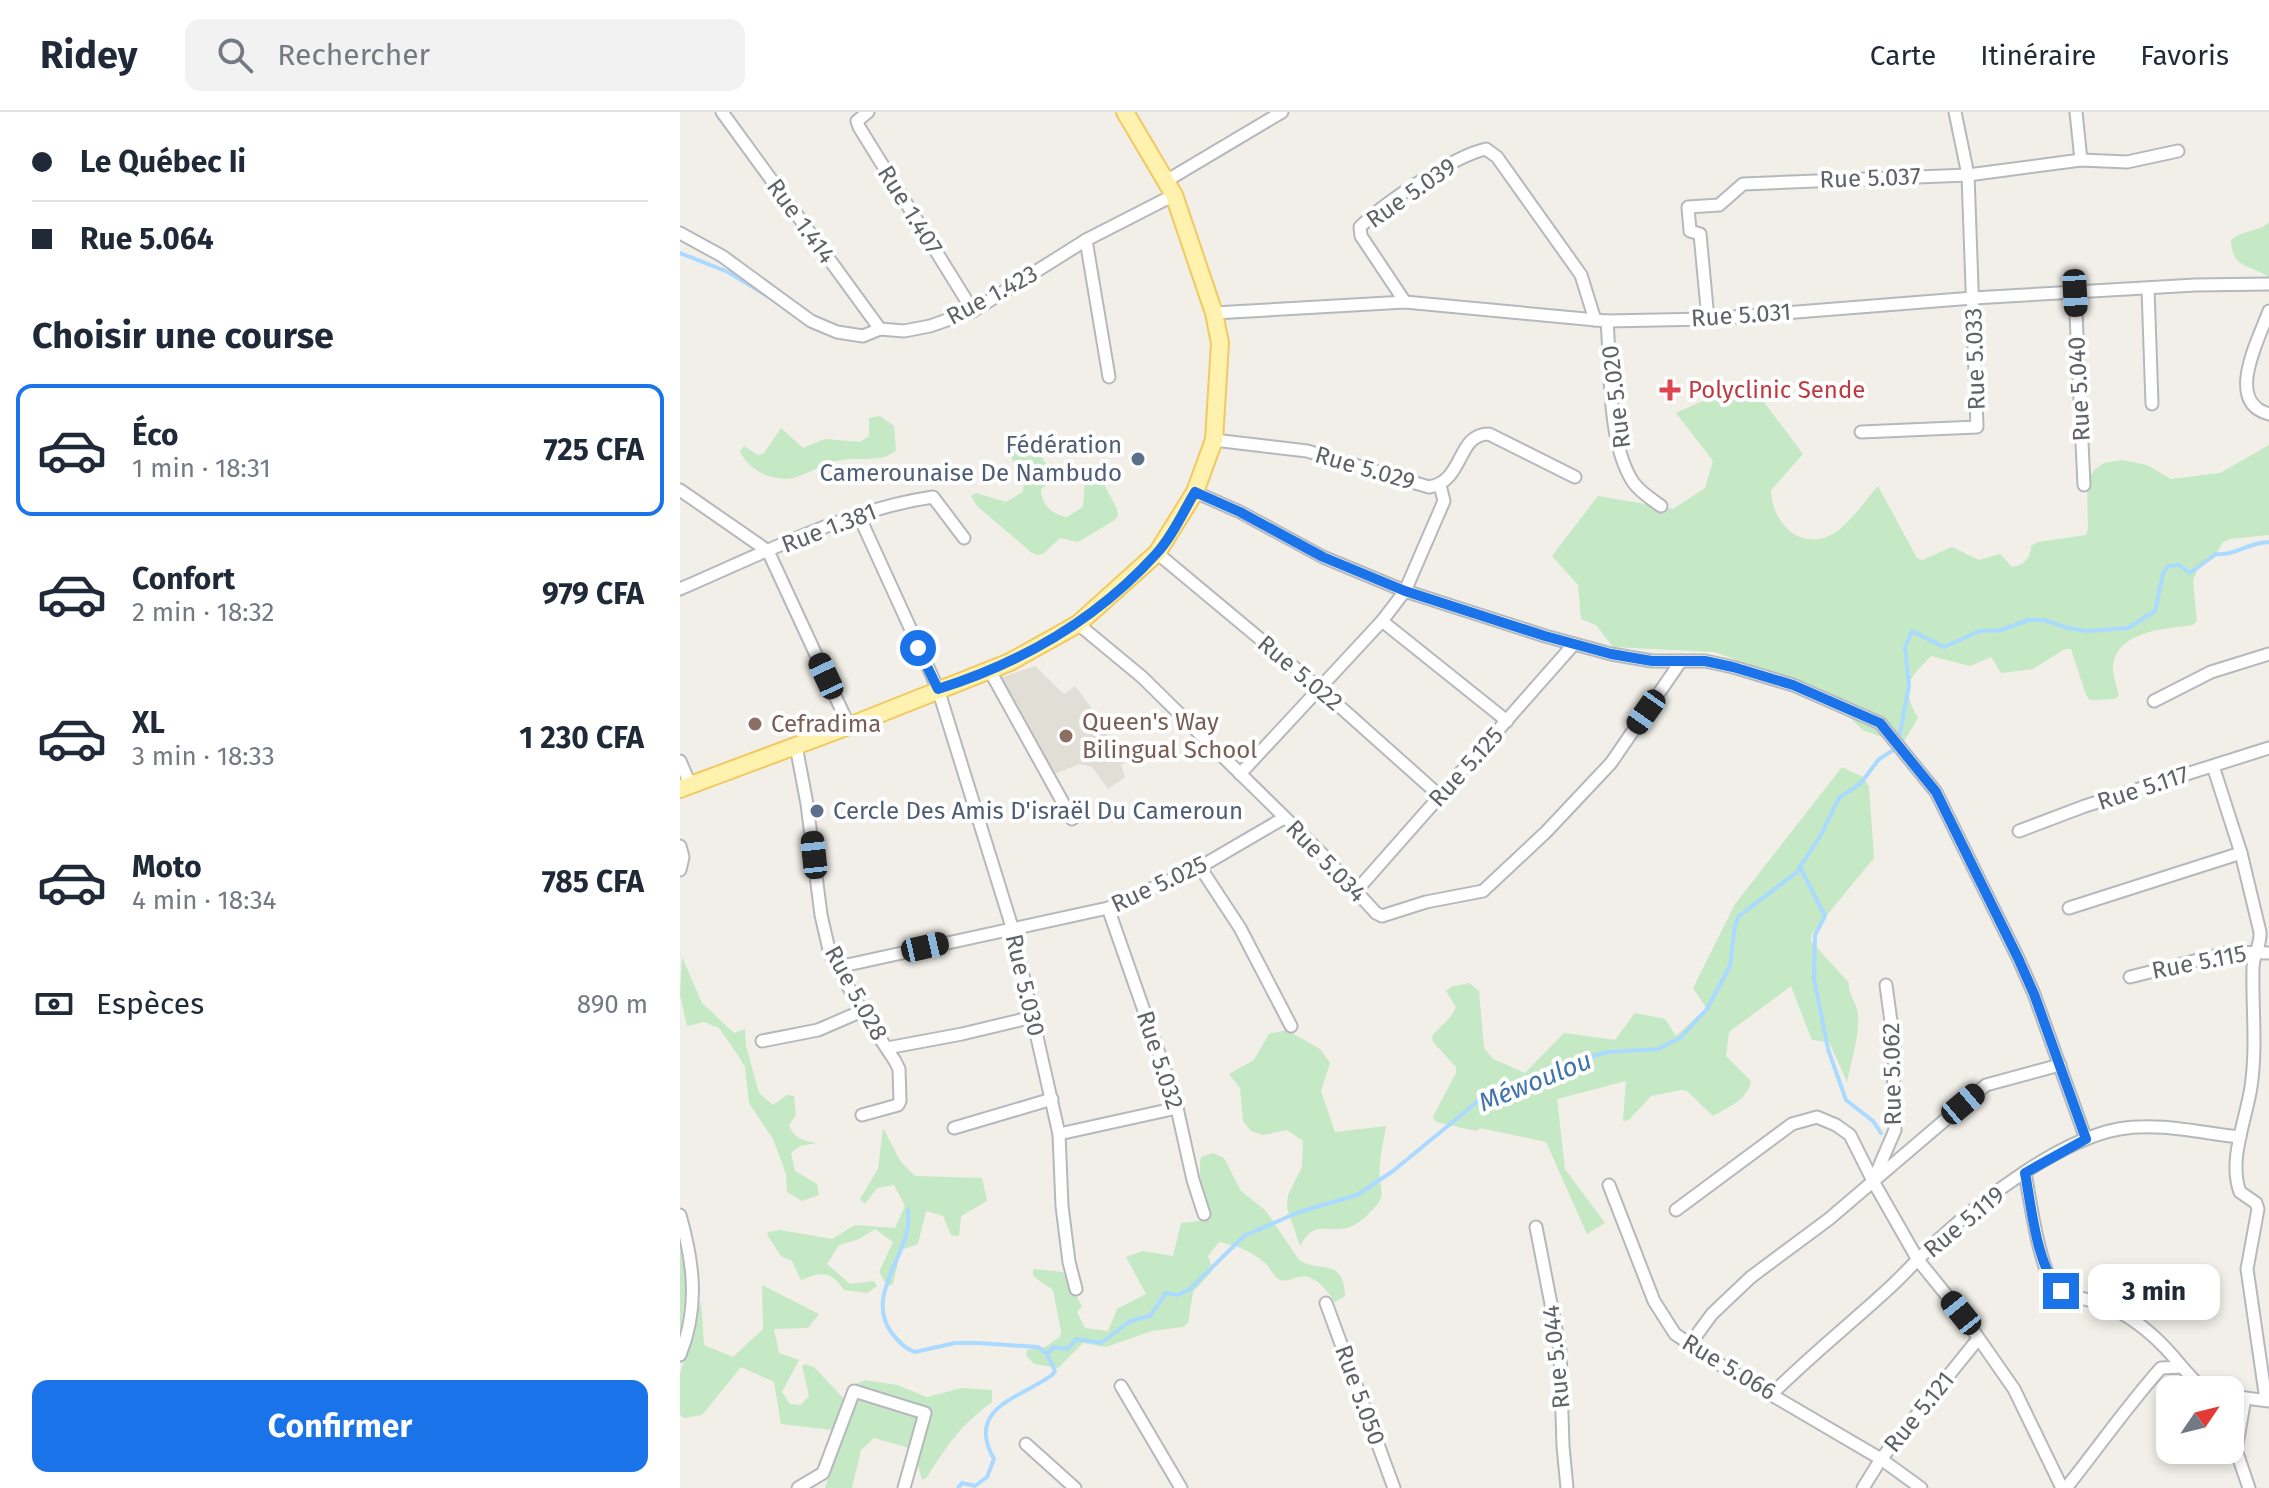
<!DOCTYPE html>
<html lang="fr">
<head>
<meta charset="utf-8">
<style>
  :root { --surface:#fff; --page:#f2f2f3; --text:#1f2937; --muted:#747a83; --line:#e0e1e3; --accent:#1a73e8 }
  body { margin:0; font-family:"Fira Sans",sans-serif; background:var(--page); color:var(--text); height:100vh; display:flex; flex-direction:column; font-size:30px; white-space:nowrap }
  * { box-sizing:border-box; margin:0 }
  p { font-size:26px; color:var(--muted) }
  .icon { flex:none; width:44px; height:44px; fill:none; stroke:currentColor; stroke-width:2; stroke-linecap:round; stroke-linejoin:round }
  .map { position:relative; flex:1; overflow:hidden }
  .drawer { display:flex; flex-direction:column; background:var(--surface); width:680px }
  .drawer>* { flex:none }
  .hud { display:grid; align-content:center; height:176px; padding:0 32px; background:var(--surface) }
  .needle { width:52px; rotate:55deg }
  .controls { position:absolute; left:1476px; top:1264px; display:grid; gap:16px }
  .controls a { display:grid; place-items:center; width:88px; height:88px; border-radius:16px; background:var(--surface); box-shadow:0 4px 12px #0003; font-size:40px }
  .end { position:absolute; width:36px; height:36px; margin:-18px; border:10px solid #1a73e8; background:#fff; box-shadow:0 0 0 4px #fff }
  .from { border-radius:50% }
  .bubble { position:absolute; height:56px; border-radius:16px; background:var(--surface); box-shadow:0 4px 12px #0003; font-size:26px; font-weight:700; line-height:56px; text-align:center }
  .car { position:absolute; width:24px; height:48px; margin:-24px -12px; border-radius:10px; box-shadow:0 0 6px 2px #0007; background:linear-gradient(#222 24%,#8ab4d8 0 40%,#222 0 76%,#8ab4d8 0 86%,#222 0) }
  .hud b { display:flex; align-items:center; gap:28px; height:76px; font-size:30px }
  .hud b+b { border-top:2px solid var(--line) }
  .hud i { width:20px; height:20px; background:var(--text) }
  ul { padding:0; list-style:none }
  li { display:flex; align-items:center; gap:24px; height:132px; margin:0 16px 12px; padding:0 16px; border:4px solid transparent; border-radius:16px }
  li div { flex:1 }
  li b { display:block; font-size:30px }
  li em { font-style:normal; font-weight:700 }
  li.current { border-color:var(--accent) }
  li>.icon { width:72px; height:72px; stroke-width:1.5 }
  h2 { padding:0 32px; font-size:36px; line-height:96px }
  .pay { display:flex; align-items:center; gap:20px; height:88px; padding:0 32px; font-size:30px }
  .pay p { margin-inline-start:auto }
  .action { display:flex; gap:16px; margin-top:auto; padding:16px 32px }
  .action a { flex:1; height:92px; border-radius:16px; background:var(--accent); color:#fff; font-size:32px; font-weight:700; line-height:92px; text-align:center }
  header { display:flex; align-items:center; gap:48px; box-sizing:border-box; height:112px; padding:0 40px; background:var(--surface); border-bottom:2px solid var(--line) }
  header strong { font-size:38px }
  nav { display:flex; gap:44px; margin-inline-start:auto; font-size:28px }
  .search { width:560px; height:72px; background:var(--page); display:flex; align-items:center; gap:20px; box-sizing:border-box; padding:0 28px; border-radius:16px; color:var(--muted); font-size:30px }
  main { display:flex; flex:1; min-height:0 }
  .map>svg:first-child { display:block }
  .education { fill:#e1ded6 }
  .green { fill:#c5e8c5 }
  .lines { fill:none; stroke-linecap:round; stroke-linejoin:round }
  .stream { stroke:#aadaff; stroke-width:4 }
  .minor-casing { stroke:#b5b8bc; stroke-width:15 }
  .primary-casing { stroke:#f2c960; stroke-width:20 }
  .minor { stroke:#fff; stroke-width:11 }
  .primary { stroke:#fff2af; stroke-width:16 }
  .route { stroke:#1a73e8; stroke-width:10 }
  .health-dot { fill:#e0444e; stroke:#fff; stroke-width:3 }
  .service-dot { fill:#5c6f8a; stroke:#fff; stroke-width:3 }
  .education-dot { fill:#8d6e63; stroke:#fff; stroke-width:3 }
  .labels { text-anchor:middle; stroke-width:8; stroke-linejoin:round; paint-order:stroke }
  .street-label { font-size:24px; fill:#5f6368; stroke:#fff }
  .health-label { font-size:24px; fill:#be3a42; stroke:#fff; text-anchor:start }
  .service-label { font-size:24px; fill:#4e5e75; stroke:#fff; text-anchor:end }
  .education-label { font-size:24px; fill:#785e54; stroke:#fff; text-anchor:start }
  .water-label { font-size:26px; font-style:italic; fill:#4174aa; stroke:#fff }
</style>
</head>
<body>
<header>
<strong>Ridey</strong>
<div class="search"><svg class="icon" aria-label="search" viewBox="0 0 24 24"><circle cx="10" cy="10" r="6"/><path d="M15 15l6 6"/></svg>Rechercher</div>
<nav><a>Carte</a><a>Itinéraire</a><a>Favoris</a></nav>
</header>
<main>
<section class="drawer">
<div class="hud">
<b><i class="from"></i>Le Québec Ii</b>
<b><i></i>Rue 5.064</b>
</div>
<h2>Choisir une course</h2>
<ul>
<li class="current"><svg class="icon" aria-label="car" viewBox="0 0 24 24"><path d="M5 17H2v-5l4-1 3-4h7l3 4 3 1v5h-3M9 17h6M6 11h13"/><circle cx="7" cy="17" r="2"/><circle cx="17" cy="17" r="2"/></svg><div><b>Éco</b><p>1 min · 18:31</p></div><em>725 CFA</em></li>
<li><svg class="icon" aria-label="car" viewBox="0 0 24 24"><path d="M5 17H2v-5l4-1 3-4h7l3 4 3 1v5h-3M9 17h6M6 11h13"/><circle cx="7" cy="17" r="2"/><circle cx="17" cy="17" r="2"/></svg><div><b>Confort</b><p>2 min · 18:32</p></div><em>979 CFA</em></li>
<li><svg class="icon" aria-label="car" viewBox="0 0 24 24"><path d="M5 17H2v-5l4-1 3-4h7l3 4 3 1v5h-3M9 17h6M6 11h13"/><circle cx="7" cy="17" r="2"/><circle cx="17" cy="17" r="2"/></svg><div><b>XL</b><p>3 min · 18:33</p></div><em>1 230 CFA</em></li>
<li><svg class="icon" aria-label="car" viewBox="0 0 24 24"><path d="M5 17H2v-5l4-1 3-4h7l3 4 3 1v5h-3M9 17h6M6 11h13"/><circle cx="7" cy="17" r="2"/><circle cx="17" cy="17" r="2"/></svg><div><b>Moto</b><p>4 min · 18:34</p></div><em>785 CFA</em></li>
</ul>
<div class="pay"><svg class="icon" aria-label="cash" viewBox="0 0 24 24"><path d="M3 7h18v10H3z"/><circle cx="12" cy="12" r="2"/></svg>Espèces<p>890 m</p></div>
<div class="action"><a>Confirmer</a></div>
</section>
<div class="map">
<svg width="1589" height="1376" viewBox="0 0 1589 1376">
  <rect width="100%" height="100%" fill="#f1efe8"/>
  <path class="education" d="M355,554L384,582L395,574L408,591L412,597L409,601L449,648L441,653L445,665L428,677L412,655L400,652L366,665L317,567Z"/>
  <g class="green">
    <path d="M1589,110V165C1569,152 1552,157 1551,128C1565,117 1579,120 1589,110Z"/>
    <path d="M1068,269L1123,342L1091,378C1092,415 1126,444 1160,417C1174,405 1186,388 1198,374L1237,446L1242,448L1272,435L1299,448L1320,442L1332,455C1343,454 1351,446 1351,434L1358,430L1406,423L1408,417L1407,372L1414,358L1424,351L1442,348L1467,353L1491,367L1540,361L1589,333V423L1549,427L1543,430L1536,442L1517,458L1513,469L1517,509L1513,513C1485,517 1439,518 1433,553C1432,562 1437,575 1439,584L1434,587L1410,588L1406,583L1391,537H1385L1353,557L1321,561L1311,545L1290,554L1251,544C1227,569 1220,574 1238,606L1223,631H1218L1183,618L1139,576L1034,540L933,535L916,513L901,507L898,473L872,444L918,384L993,397L1025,376L1033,349L996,301Z"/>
    <path d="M200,304L214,314L216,338C203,351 179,345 161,348C144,351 129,362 113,366C92,370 68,358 60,339L64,334L78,343L84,341L101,316L123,336L145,327L180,330L189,324V306Z"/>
    <path d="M333,325L350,327L375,366L361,377C361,392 372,403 387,405L403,395L405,368L414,353L437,397L438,404L435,408L398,430L380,426L363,442L357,443L352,441L297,394L291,384L296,381L326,390L343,380L344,368L325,334Z"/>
    <path d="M1162,655L1183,665L1189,675L1194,746L1138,814L1131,823V829L1169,871C1168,882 1176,890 1178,901C1180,923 1171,948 1167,970L1149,930L1132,928L1111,874L1049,920L1046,944L1071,969C1068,988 1048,995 1033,1004L1007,979L1001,978L971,984L949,1008L943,1009L946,969L877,987L885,1057L925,1111L907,1122L866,1030L800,1016L796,1019L756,1010L753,1005L776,961V955L753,930L752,924C759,915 773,905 776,895L766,879L771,875L789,871L799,879L804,936L813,947L845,961L884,921L935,928L955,901L985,907L996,924L1026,896L1013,876L1055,792Z"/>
    <path d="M2,845L22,891L54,921L65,917L66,934L79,981L93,993L107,983L114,984L116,1003L109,1013C114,1027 123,1028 137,1031L120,1034L111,1041L115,1059L137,1072L139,1083L122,1089L107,1080L106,1062L93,1027L69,991L65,955L59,945L39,916L24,910L7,914L0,883Z"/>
    <path d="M607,918L640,937L650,951L641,979L655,1020L706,1014C703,1032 698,1051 700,1069C701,1076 703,1082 700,1088C694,1098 679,1113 667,1116C643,1121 635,1107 620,1134L607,1096L608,1083L622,1055L623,1029L607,1018L583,1023L571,1019L563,1009L560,976L549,962L574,948L589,922Z"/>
    <path d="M203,1016L221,1050L235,1064L302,1066L307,1089L281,1104L279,1124L271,1123L263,1104L246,1099L238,1132L221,1138L213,1172L207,1174L199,1160L213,1130L195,1117L179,1127L159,1133L147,1152L170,1172L194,1169L197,1174L187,1181L164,1178C150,1158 143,1160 121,1168L112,1149L101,1144L87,1123L88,1120L100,1118L152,1127L175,1113L215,1116L225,1094L214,1073L197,1076L185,1092L180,1087L198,1057Z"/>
    <path d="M533,1041L544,1046L561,1079L586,1099L619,1148C641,1162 663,1144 665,1184L655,1190C623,1143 613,1178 597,1166C592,1162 590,1155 585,1151C571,1139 556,1133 539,1130L528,1144L533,1158L513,1180L508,1211L503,1215L472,1219L426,1235L403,1231L378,1256L354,1252L346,1243L347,1238L365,1235L380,1225L381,1219L373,1178L353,1164V1157L383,1160L402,1194L397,1200L405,1216L428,1219L437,1197L466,1182L446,1145L463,1139L493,1144L501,1111L530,1108C524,1089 517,1065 521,1045Z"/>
    <path d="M0,1134L7,1171L0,1225Z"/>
    <path d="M82,1173L139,1202L128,1216L94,1217L99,1241L119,1248L102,1280L110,1292L121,1293L129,1284L122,1254L125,1252L134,1255L164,1287L152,1318L101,1312L94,1270L61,1255L22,1303L4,1306L0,1303V1262L21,1189L24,1233L53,1245L83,1217Z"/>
    <path d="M185,1268L217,1273L247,1285L282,1276L312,1278V1290C279,1315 269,1331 247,1365L242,1368L237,1350L226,1335L194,1326L181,1338L172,1376H145L163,1324L168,1285L174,1273Z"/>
  </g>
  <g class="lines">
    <g class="stream">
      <path d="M0,141L48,160L89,185"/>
      <path d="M1120,755L1145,804L1135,823L1134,867L1148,937L1166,988L1193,1009L1201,1021"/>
      <path d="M228,1098C235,1139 183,1180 211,1220C218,1229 225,1237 235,1240L275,1231H298L358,1235L367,1242"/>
      <path d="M278,1376L282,1371L295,1374L307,1365L314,1347C284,1295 343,1285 372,1263L375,1259L367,1242L374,1235L387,1237L397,1227L421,1231L450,1209L470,1204L486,1181L497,1183L509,1178L564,1124L619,1100L677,1083L713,1059L803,985L828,978L887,951L928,940L978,937L1000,926L1027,897L1050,854L1055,813L1059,804L1116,761L1141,723L1159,686L1181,671L1199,647L1215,637L1218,631L1229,574L1225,535L1232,519L1264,535L1300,519L1321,518L1349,508H1364L1388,516L1408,519L1448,516L1475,499L1483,462L1488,454L1499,453L1510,461L1536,442C1556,444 1569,430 1589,430"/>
    </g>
    <g class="minor-casing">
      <g id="minor">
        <path d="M42,0L200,217"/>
        <path d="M188,0L177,9L179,15L293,199"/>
        <path d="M1396,0L1401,48"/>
        <path d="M486,69L602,0"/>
        <path d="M0,121L42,144L131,209L157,220L183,224L200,217L224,219L250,214L293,199L406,128L494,83"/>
        <path d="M406,128L429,265"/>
        <path d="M1468,177L1472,292"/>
        <path d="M1395,181L1404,373"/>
        <path d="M725,190L681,124L680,115C704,91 774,44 806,37L817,45L901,163L915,208"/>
        <path d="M1589,199C1579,227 1544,290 1589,302"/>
        <path d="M534,201L725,190L927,209L1028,207L1293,186L1515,173L1589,172"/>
        <path d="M1028,207L1020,122L1010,119L1008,95L1039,93L1063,72L1288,63L1401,48L1447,50L1498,39"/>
        <path d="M927,209C931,256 927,330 953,370C960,380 971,387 981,394"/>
        <path d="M1181,320L1297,315L1288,63L1275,0"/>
        <path d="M534,328L627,339L749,375C785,369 776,322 809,322L895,365"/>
        <path d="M0,378L88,439L169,614"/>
        <path d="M515,380L560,400L643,445L725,479L865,524L931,542L972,549H1025L1053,555L1113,573L1200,611L1256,680L1338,846L1354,882L1406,1027"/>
        <path d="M179,404L258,577L332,815L379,1022L382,1094L389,1150L396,1177"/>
        <path d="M477,441L639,576L760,684"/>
        <path d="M0,477C79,443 169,397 253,385L284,426"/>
        <path d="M702,509L827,609"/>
        <path d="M398,512L462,565L643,743L696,801L702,804L746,790L803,779L866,720L931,651L1001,549"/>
        <path d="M310,559L392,707"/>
        <path d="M1474,589L1531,560L1589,542"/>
        <path d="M116,634L127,692L141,803L150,842L182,899L215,949L219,957L220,989L218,993L182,1003"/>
        <path d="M0,649L10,672"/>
        <path d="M1533,654L1561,741L1580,820C1581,834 1573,843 1573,856C1572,896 1577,935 1571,975C1566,1008 1548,1048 1560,1080L1576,1091L1578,1097L1567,1157L1586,1288"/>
        <path d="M560,662L702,509L725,479L764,389L760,373"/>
        <path d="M1339,719L1405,694L1589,636"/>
        <path d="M0,734L3,745L0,758"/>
        <path d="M520,755L560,816L611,914"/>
        <path d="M677,778L894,532"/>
        <path d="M428,796L495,987L513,1068L524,1102"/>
        <path d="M1389,796L1561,741"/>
        <path d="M158,855L428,796L520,755L604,706"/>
        <path d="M1450,865L1550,840L1589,841"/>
        <path d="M1206,873L1215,939L1213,982L1215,1018L1193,1069L1238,1148L1281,1201L1334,1277L1382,1376"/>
        <path d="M82,929L138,918L182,899"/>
        <path d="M207,936L282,922L353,905"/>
        <path d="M274,1016L372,987"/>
        <path d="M379,1022L497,996"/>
        <path d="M1345,1061C1350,1087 1359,1156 1375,1174C1388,1187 1416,1187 1432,1196C1461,1210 1482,1230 1502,1255"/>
        <path d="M929,1073L974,1189L995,1222L1044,1255L1201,1347L1241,1376"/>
        <path d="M996,1098L1112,1012L1137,1005L1156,1013L1170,1023L1193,1069"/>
        <path d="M0,1103C14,1152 19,1196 0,1243"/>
        <path d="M856,1115L880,1238L883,1334L887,1376"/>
        <path d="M646,1191L714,1376"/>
        <path d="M1010,1232L1032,1202L1071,1165L1149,1107L1306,973L1380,953"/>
        <path d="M441,1274L501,1376"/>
        <path d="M1093,1281C1129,1245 1169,1213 1206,1179C1224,1163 1240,1144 1258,1128C1303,1087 1379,1028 1439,1017C1478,1010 1521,1021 1560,1025"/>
        <path d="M1550,1284L1589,1289"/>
        <path d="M1565,1286L1556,1338L1569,1376"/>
        <path d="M346,1332L395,1376"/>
        <path d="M118,1376L143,1361L174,1279L245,1301L224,1376"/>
        <path d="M1183,1376L1201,1347L1298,1227"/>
        <path d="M1386,1376C1418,1336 1447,1294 1481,1256L1502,1255L1523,1278"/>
      </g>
    </g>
    <g class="primary-casing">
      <path id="primary" d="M0,677L169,614L330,550L398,512L477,441L515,380L534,328L540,231L534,201L494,83L445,0"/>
    </g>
    <use href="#minor" class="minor"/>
    <use href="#primary" class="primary"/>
  </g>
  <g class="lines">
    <path class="route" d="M238,536L258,577C341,551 417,507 476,442C492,425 503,400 515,380L560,400L643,445L725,479L865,524L931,542L972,549H1025L1053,555L1113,573L1200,611L1256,680L1338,846L1354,882L1406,1027L1345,1061C1351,1092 1357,1158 1381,1179"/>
  </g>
  <path class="health-dot" d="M986 266h8v8h8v8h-8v8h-8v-8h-8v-8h8z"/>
  <g class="service-dot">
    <circle cx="458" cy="347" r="8"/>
    <circle cx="137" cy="699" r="8"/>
  </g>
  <g class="education-dot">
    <circle cx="75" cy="612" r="8"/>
    <circle cx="386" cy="624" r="8"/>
  </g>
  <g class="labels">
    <g class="street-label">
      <text transform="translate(1190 66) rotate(-2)" y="8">Rue 5.037</text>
      <text transform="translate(731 81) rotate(-35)" y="8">Rue 5.039</text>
      <text transform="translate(230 98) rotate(58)" y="8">Rue 1.407</text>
      <text transform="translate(121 109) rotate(54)" y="8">Rue 1.414</text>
      <text transform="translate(312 183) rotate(-28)" y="8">Rue 1.423</text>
      <text transform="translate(1061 203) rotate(-4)" y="8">Rue 5.031</text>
      <text transform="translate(1295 247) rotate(-92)" y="8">Rue 5.033</text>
      <text transform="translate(1399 277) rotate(-93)" y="8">Rue 5.040</text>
      <text transform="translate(936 285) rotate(-97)" y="8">Rue 5.020</text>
      <text transform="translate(685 356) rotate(16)" y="8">Rue 5.029</text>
      <text transform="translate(149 416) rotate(-21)" y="8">Rue 1.381</text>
      <text transform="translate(620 561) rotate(40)" y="8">Rue 5.022</text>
      <text transform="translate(786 655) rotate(-48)" y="8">Rue 5.125</text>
      <text transform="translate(1463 676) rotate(-18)" y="8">Rue 5.117</text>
      <text transform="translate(646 749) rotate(46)" y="8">Rue 5.034</text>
      <text transform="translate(479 772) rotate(-25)" y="8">Rue 5.025</text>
      <text transform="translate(1519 850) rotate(-11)" y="8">Rue 5.115</text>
      <text transform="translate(345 873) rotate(77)" y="8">Rue 5.030</text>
      <text transform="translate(176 881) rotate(61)" y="8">Rue 5.028</text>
      <text transform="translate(480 948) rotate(72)" y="8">Rue 5.032</text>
      <text transform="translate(1212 962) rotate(-91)" y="8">Rue 5.062</text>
      <text transform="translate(1284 1110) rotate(-40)" y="8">Rue 5.119</text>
      <text transform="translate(876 1245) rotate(-96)" y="8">Rue 5.044</text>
      <text transform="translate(1049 1255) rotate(31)" y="8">Rue 5.066</text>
      <text transform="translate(680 1283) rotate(70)" y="8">Rue 5.050</text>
      <text transform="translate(1239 1300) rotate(-51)" y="8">Rue 5.121</text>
    </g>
    <g class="health-label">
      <text x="1008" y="286">Polyclinic Sende</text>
    </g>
    <g class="service-label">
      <text x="442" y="341">Fédération<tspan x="442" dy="28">Camerounaise De Nambudo</tspan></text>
      <text x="153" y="707" text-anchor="start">Cercle Des Amis D'israël Du Cameroun</text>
    </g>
    <g class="education-label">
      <text x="402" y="618">Queen's Way<tspan x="402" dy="28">Bilingual School</tspan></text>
      <text x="91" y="620">Cefradima</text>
    </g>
    <g class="water-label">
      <text transform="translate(855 969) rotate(-22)" y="9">Méwoulou</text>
    </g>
  </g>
</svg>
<div class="controls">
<a><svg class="needle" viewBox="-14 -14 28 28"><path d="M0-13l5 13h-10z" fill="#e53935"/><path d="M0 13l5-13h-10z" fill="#747a83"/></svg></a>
</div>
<i class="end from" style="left:238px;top:536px"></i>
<i class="end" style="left:1381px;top:1179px"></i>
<div class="bubble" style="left:1408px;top:1152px;width:132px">3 min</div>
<i class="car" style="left:1395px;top:181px;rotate:177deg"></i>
<i class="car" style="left:146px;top:564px;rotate:335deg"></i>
<i class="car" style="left:966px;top:600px;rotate:215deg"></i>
<i class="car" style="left:134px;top:743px;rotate:354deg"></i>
<i class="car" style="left:245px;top:835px;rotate:77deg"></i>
<i class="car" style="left:1283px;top:992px;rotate:50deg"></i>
<i class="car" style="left:1281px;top:1201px;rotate:321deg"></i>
</div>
</main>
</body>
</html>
